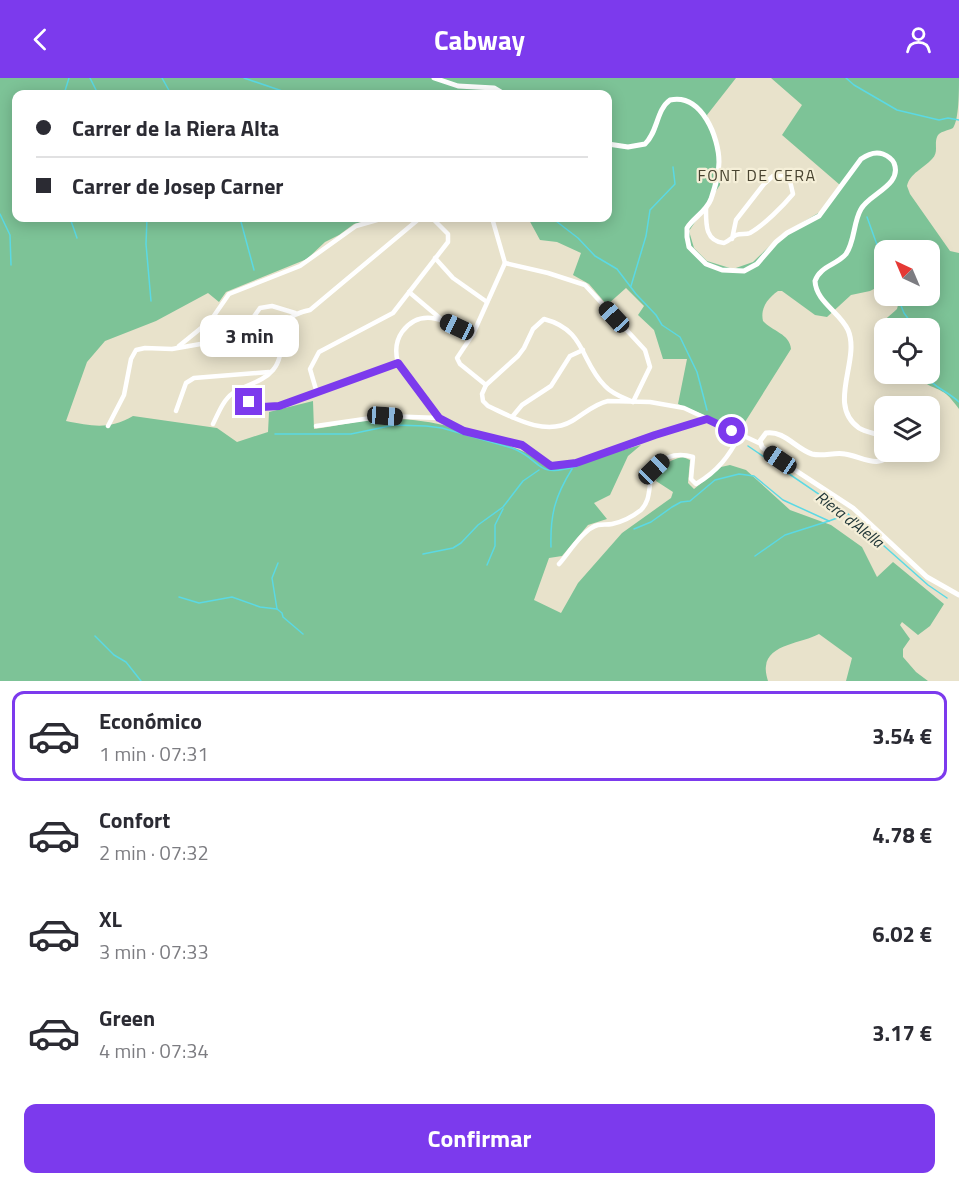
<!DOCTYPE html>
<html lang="es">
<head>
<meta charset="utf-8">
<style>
  :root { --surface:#fff; --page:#f2f2f3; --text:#2b2b33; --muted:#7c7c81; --line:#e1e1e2; --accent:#7c3aed }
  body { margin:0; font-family:"Titillium Web",sans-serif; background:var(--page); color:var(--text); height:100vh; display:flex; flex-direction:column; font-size:22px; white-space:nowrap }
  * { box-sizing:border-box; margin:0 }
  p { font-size:20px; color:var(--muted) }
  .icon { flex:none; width:33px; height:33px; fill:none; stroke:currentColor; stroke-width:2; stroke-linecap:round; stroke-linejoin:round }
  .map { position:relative; height:603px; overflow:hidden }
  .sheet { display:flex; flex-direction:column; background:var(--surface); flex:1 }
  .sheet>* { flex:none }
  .guide { position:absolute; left:12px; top:12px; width:600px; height:132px; border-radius:12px; box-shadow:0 3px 15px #0003; display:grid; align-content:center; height:132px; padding:0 24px; background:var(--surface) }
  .needle { width:39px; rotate:316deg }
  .buttons { position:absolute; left:874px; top:162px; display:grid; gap:12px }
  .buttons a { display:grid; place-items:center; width:66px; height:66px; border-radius:12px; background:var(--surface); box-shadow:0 3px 15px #0003; font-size:30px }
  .end { position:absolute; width:27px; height:27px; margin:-14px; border:8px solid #7c3aed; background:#fff; box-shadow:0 0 0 3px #fff }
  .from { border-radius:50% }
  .bubble { position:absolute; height:42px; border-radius:12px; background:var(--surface); box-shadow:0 3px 15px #0003; font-size:20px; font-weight:700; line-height:42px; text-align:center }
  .car { position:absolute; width:18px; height:36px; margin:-18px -9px; border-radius:8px; box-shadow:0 0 4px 2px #0007; background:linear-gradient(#222 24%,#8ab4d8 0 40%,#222 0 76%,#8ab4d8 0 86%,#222 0) }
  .guide b { display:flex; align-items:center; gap:21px; height:57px; font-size:22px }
  .guide b+b { border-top:2px solid var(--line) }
  .guide i { width:15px; height:15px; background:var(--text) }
  ul { padding:10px 0 0; list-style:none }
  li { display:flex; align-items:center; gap:18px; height:90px; margin:0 12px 9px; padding:0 12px; border:3px solid transparent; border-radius:12px }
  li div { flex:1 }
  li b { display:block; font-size:22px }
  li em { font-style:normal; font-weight:700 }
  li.current { border-color:var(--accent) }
  li>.icon { width:54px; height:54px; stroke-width:1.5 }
  .cta { display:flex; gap:12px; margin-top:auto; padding:12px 24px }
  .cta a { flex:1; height:69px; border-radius:12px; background:var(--accent); color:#fff; font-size:24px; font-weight:700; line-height:69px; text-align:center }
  header { display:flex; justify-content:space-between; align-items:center; height:78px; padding:0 24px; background:var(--accent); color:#fff; font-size:27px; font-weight:700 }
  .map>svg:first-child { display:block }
  .green { fill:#7dc397 }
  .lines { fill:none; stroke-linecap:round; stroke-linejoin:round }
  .stream { stroke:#5bd9e4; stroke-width:1.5 }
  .minor { stroke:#fff; stroke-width:4.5 }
  .major { stroke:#fff; stroke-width:5 }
  .route { stroke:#7c3aed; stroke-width:8 }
  .labels { text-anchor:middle; stroke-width:4.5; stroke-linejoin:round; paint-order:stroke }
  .neighbourhood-label { font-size:16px; letter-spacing:1.5px; fill:#484330; stroke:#f5efd8 }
  .water-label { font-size:16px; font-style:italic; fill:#203638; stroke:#f5efd8 }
</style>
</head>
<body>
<header><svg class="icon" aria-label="back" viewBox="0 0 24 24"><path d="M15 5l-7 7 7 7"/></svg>Cabway<svg class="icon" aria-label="person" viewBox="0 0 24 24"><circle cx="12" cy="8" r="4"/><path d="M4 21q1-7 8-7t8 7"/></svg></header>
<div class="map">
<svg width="959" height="603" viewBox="0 0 959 603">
  <rect width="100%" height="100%" fill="#e8e2cb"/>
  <path class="green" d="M0,0H736L707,37L721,88L720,107L689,153L694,170L707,183L733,191L753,184L781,157L820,134L840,107L782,57L802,27L771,0H959C959,13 959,42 953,50C948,53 939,53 937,59C934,67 939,74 932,81C923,91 910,95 907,108L910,116L950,173L959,175V331C955,326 951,320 946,316C936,308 923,309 920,296H930V250H885V261C870,250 889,239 897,231L898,227L893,218H930V172H885V208L882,207L870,213L851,217L827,239L815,237L782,213H778C768,220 760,230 763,243C772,253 790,256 791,271L740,352L678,326L687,281H663L654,252L638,237L644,228L626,210L607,227L589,206L573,197L581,175L557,164L540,162L528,140H608V16H16V140H376L354,146L339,157L325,164L307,181L226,214L219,224L208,215L156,243L105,263L87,284L66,343C92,348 109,352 133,338L217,350L237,364L268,354L269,334L313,323L314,351C338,348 363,341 388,341C444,339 509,366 560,390L641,367L628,378L610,417L594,425L607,441L588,447L562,478L549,480L534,522L561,535L578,505L622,455L671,420L673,414L656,403C659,388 668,382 683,379L690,382L688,405L694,411L721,389L730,387L746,392L790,432L831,447L862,469L877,499L893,484L944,526L930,548L918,557L902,544L900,547L910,561L903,571V579L916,594L928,603H846L852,580L819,556C803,565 768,566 766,588C765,593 767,599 768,603H0Z"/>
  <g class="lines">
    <g class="stream">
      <path d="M90,0L98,16"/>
      <path d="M162,0L171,16"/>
      <path d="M244,0L291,16"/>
      <path d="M846,0L854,7L897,32L939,42L948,40L959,42"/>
      <path d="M64,16L69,0"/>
      <path d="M0,136L10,157L11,187"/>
      <path d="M867,139L885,189"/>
      <path d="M70,140L77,160"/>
      <path d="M147,140L146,166L151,223"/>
      <path d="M240,140L254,192"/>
      <path d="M552,140L578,160L595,178L617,191L636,216L656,237L662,247L680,259L697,294L707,332"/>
      <path d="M631,208L646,158L650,132L675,106L673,89"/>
      <path d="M897,218L904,235L915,250"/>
      <path d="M924,296C931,308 949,314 959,324"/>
      <path d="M275,356H351L394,347L426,348L442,350L512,370C545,383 533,401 578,388"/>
      <path d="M748,368L848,436L928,507L947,520"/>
      <path d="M634,451L651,444L672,429L681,424L690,423L715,402L739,396L754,398L783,422L829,443L848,436"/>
      <path d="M551,469C550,437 555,418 572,391"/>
      <path d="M423,476L453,470L461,465L478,447L503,429L523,403L539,392"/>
      <path d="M755,478L785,457L829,443"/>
      <path d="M487,487L495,468V447L503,431"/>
      <path d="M179,519L199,525L232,519L260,529L277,531L282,535L283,539L303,556"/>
      <path d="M277,531L272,500L278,485"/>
      <path d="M95,558L114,577L126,584L141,603"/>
    </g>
    <g class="minor">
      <path d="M706,130C706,146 705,163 724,165C729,163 732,159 736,157C741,155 746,157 750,155C764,147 783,128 793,116L790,103L786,98H773L764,106L736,142L732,161"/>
      <path d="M492,140L505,185"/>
      <path d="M435,180L453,200L487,224"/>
      <path d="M505,185L548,195L585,207L645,272L650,289L633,324"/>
      <path d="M409,214L441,241"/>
      <path d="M473,256C449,245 422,227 402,254C395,264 395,274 398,285L439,340L464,353L522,367L551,388L576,385L655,357L707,341"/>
      <path d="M179,268L211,242L229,216L300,188L356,148L384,140"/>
      <path d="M486,307L460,286L457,280L473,256L505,185"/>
      <path d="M317,315L310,291L319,274L393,235L448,164V156L432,140"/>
      <path d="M249,324L262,329L279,328L398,285"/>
      <path d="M633,324C624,320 612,316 605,308C580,283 586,252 544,241L533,251L524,270L518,278L486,307L482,316L483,323L488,328C512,339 545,359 572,343C584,336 594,326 608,323L650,324L684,330L761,366"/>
      <path d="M176,333L186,305L194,300L269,294"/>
      <path d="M512,339L522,327L551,308L570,278L583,272"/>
      <path d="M213,346C218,336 223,322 233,315C245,307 263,304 273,292C292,269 265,241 310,232L420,140"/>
      <path d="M108,348L124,317L131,281L136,272L145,270L172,271L212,264L228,271L238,261L260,230L272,228L295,235"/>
      <path d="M316,348L385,338L439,340"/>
      <path d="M559,486C568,476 584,450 598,447C602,446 607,447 612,446C622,444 632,439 641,432C651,422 648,410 652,397C657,379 676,374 693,379L691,401L696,406C718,393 729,378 740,357"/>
    </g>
    <g class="major">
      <path d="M434,0L458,8L494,10L504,16"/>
      <path d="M608,66L628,69L645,66C658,54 656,32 670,22C702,15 719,60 719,84C719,97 715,109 711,121C706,134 694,139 687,150V159L689,169L706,186L722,192L744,193L757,186L776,164L787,155L819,138L861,81C868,76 875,73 883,76C888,78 892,81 894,85C903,107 869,116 861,131C853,145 855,163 846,176C837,187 820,188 815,203C816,224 840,234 848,252C861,282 826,327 859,350C867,355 876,355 885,359"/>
      <path d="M892,374C880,393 861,378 845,376C834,374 823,379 812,376C796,371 784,352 766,355L760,363L762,369L769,375L853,430L927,499L959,517"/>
    </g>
  </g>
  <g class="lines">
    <path class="route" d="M249,324L262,329L279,328L398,285L439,340L464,353L522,367L551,388L576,385L655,357L707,341L732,353"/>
  </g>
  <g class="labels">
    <g class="neighbourhood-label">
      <text x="757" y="103">FONT DE CERA</text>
    </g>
    <g class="water-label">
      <text transform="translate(850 441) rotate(38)" y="6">Riera d'Alella</text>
    </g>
  </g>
</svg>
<div class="buttons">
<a><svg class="needle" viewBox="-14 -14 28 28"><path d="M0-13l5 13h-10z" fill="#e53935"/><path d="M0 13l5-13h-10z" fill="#7c7c81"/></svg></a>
<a><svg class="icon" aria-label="locate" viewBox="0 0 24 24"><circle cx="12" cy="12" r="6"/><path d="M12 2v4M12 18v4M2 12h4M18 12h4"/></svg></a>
<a><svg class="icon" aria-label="layers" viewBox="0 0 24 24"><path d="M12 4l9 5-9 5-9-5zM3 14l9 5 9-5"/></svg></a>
</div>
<i class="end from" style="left:732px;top:353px"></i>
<i class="end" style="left:249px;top:324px"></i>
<div class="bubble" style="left:200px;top:237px;width:99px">3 min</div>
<i class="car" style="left:614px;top:239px;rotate:317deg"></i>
<i class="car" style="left:457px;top:249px;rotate:295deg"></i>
<i class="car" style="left:385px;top:338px;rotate:94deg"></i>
<i class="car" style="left:780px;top:382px;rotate:304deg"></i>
<i class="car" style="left:654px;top:391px;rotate:46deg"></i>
<div class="guide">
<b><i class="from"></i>Carrer de la Riera Alta</b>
<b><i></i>Carrer de Josep Carner</b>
</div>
</div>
<section class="sheet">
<ul>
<li class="current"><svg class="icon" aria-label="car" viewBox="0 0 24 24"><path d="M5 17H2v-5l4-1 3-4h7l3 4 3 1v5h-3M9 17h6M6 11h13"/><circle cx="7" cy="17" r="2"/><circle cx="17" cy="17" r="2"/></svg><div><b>Económico</b><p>1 min · 07:31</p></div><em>3.54 €</em></li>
<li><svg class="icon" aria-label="car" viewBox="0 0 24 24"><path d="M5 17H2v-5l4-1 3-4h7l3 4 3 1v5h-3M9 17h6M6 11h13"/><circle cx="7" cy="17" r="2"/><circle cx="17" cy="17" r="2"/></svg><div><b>Confort</b><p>2 min · 07:32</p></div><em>4.78 €</em></li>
<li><svg class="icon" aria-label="car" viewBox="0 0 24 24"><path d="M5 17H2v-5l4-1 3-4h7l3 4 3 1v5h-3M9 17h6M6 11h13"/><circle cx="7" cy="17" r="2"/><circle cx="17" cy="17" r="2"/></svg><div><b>XL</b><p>3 min · 07:33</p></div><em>6.02 €</em></li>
<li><svg class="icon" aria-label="car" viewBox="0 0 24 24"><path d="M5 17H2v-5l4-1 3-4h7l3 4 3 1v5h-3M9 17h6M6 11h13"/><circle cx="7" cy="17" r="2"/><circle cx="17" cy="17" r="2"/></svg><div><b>Green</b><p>4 min · 07:34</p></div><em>3.17 €</em></li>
</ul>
<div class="cta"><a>Confirmar</a></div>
</section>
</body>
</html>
